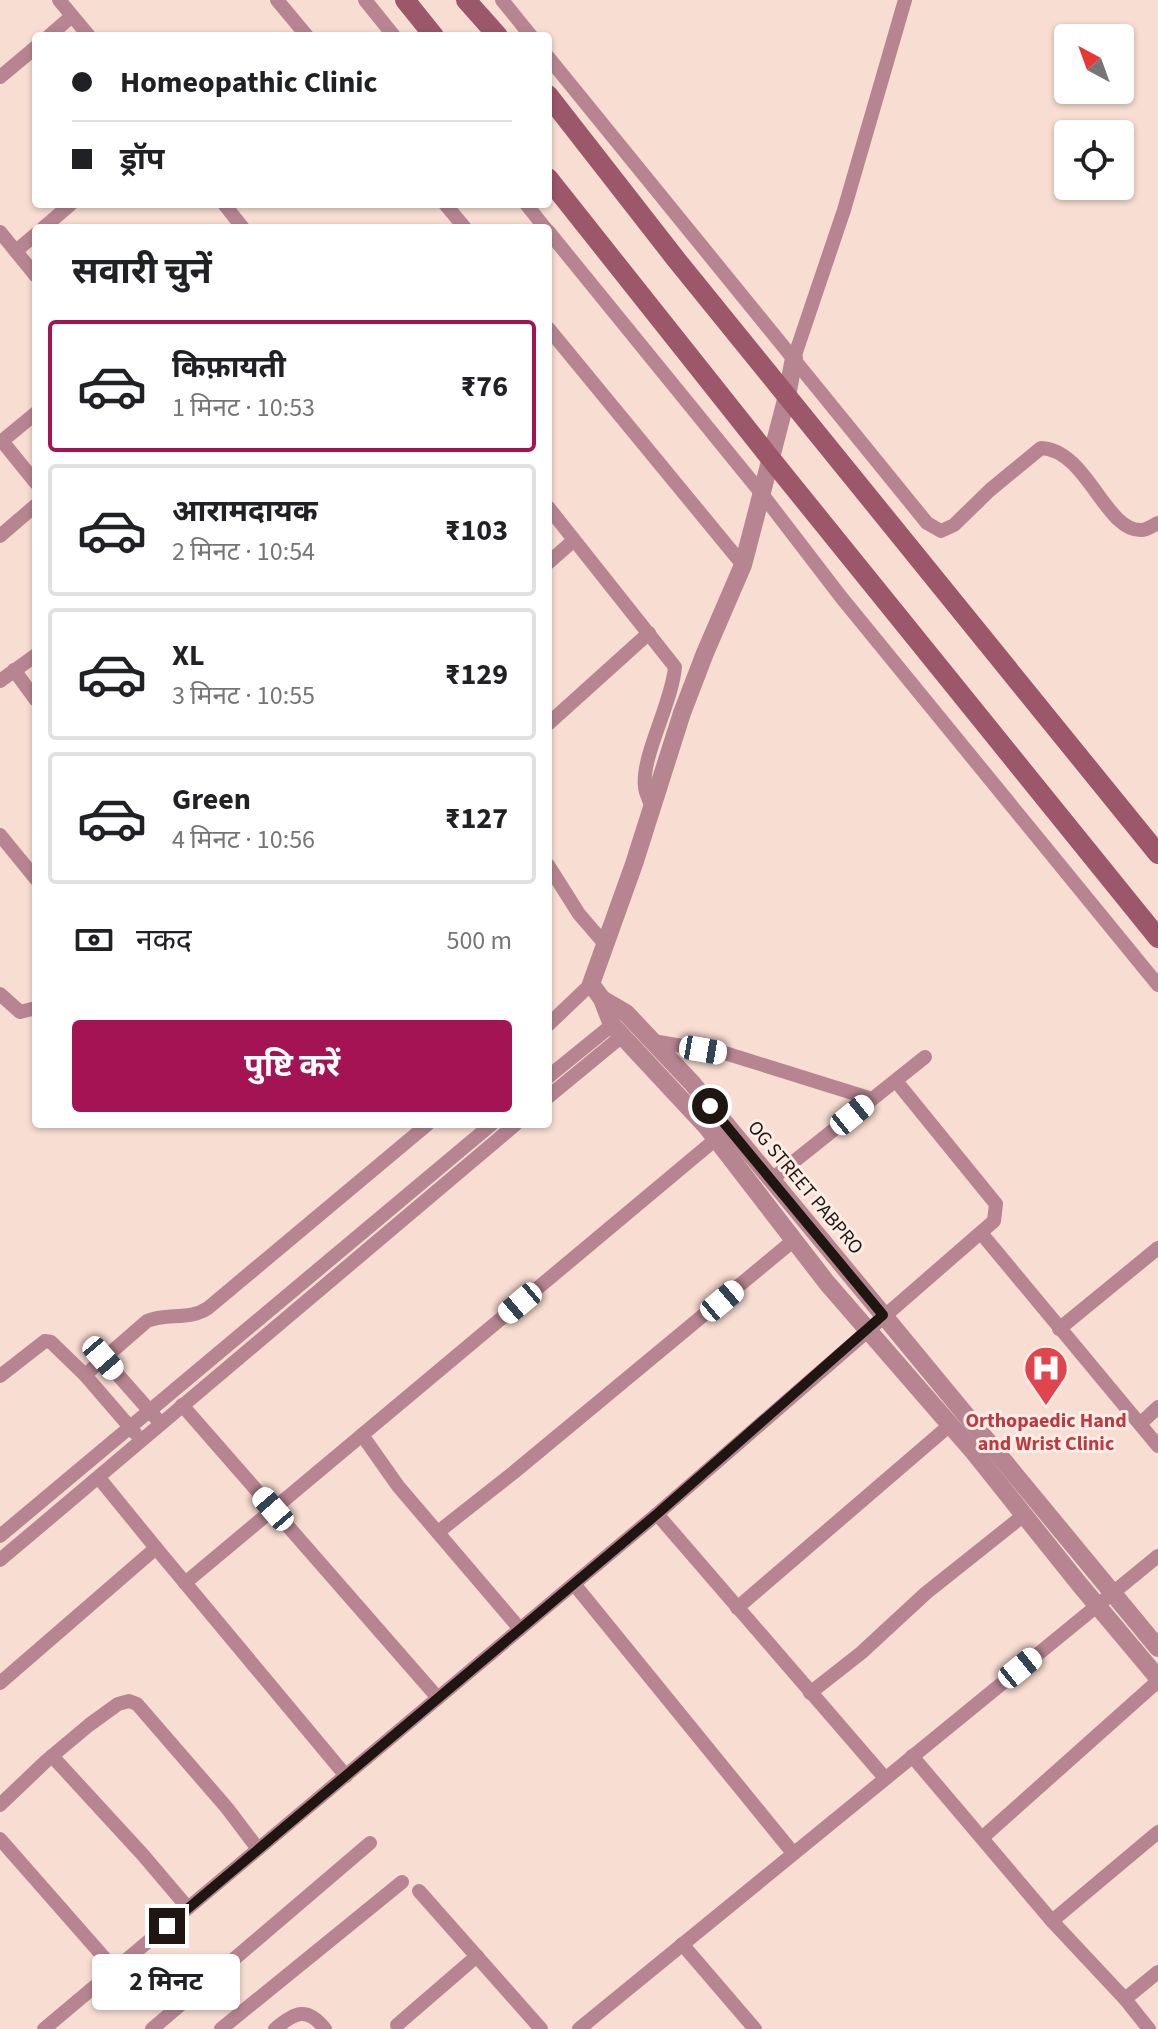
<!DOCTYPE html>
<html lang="hi">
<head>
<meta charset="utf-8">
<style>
  :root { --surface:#fff; --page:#f2f2f2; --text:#202124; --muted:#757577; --line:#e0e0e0; --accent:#a41353 }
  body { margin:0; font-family:"Source Sans 3","Noto Sans Devanagari",sans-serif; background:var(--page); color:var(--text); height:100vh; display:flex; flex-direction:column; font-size:30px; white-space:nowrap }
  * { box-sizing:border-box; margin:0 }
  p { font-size:26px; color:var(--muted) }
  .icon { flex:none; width:44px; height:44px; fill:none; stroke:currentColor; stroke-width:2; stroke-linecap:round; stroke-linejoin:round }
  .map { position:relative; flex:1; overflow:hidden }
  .sheet { position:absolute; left:32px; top:224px; width:520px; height:904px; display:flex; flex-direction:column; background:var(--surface); border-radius:8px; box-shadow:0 2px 6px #0004 }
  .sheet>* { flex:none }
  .guide { position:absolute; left:32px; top:32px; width:520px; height:176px; border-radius:8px; box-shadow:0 2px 6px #0004; display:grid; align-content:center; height:176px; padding:0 40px; background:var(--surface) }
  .needle { width:52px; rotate:319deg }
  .buttons { position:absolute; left:1054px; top:24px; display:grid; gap:16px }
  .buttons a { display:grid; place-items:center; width:80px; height:80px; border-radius:8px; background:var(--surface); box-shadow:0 2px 6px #0004; font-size:40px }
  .end { position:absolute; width:36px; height:36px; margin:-18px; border:10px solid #1f1612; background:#fff; box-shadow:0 0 0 4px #fff }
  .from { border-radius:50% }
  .bubble { position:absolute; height:56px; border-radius:8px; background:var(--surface); box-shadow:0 2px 6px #0004; font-size:26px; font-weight:700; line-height:56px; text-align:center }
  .car { position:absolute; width:24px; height:48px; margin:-24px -12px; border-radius:10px; box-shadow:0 0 6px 2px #0007; background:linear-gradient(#fff 24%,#345 0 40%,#fff 0 76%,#345 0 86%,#fff 0) }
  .guide b { display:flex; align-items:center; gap:28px; height:76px; font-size:30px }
  .guide b+b { border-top:2px solid var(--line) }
  .guide i { width:20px; height:20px; background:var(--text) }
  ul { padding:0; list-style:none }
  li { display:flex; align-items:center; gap:24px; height:132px; margin:0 16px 12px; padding:0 24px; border:4px solid var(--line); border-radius:8px }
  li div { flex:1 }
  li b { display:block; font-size:30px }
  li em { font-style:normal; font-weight:700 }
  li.current { border-color:var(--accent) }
  li>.icon { width:72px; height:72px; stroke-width:1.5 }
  h2 { padding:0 40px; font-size:36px; line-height:96px }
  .pay { display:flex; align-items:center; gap:20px; height:88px; padding:0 40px; font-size:30px }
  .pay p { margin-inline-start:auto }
  .action { display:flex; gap:16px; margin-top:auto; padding:16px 40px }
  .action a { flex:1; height:92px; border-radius:8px; background:var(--accent); color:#fff; font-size:32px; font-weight:700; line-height:92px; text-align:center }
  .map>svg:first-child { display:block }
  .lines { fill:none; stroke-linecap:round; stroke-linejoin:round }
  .minor { stroke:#b78591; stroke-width:14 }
  .tertiary { stroke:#b78591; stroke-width:18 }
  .secondary { stroke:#9d576a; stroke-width:20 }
  .route { stroke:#1f1612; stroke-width:10 }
  .labels { text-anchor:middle; stroke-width:6; stroke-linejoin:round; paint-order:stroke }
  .street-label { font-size:20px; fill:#1f1612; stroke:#fdede6 }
  .health-label { font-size:20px; font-weight:bold; fill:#be3a42; stroke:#fdede6 }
</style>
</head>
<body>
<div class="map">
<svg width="1158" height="2029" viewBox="0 0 1158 2029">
  <rect width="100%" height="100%" fill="#f8ddd2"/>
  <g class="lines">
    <g class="minor">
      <path d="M59,0L89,36"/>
      <path d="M277,0L307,36"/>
      <path d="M365,0L394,36"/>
      <path d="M502,0L531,36"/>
      <path d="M49,36L72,16"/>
      <path d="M548,57L927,523L941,531L954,525L990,490L1041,448C1087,450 1105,531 1141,530C1147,530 1152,526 1158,523"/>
      <path d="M0,77L36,47"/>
      <path d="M224,204L243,228"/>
      <path d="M445,204L465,228"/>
      <path d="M526,204L545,228"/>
      <path d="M43,228L71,204"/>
      <path d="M548,231L762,494L841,597L1158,985"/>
      <path d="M0,232L36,276"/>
      <path d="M16,251L36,234"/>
      <path d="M548,328L743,565"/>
      <path d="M794,358L844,210L905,0"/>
      <path d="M36,413L2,441L36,483"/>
      <path d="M548,507L675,667C672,703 641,757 645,787C645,792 649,799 651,805"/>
      <path d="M0,536L36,505"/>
      <path d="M548,563L573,541"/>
      <path d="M14,670L36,700"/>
      <path d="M0,681L36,655"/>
      <path d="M548,724L649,633"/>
      <path d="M0,835L36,879"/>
      <path d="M548,865L579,914L604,943"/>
      <path d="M0,994L20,1012L36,1008"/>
      <path d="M548,1025L591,984"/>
      <path d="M653,1041L728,1054L872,1099"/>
      <path d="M548,1077L612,1025"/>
      <path d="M548,1097L622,1036"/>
      <path d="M772,1179L925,1057"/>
      <path d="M981,1233L1158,1446"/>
      <path d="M1059,1329L1158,1248"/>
      <path d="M103,1358L156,1418"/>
      <path d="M85,1375L147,1321C166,1312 189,1321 208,1308L428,1124"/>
      <path d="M0,1376L45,1341L51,1342L85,1375L135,1433"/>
      <path d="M182,1405L438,1698"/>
      <path d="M1140,1424L1158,1407"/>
      <path d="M362,1435L398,1486L520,1629"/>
      <path d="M657,1514L885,1778"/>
      <path d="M438,1532L513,1473L794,1240"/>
      <path d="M0,1536L492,1124"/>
      <path d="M156,1548L346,1776"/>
      <path d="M0,1560L516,1124"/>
      <path d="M185,1583L716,1139"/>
      <path d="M574,1584L793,1853"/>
      <path d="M737,1608L950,1425"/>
      <path d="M0,1683L156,1548L99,1478"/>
      <path d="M810,1693L861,1653L926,1593L1024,1515"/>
      <path d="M52,1756L143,1855L188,1908"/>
      <path d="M912,1756L1052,1921L1158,1832"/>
      <path d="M0,1805L46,1761L89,1725L118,1704L129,1701L137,1704L227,1808L258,1849"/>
      <path d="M982,1838L1158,1681"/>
      <path d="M0,1839L115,1970"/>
      <path d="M419,1891L541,2029"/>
      <path d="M1052,1921L1125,1999L1158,1972"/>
      <path d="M682,1944L755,2029"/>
      <path d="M1125,1999L1149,2029"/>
      <path d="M397,2025L477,1956"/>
      <path d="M44,2029L657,1514L994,1221L996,1204L896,1081"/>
      <path d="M152,2029L370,1843"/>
      <path d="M221,2029L402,1882"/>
      <path d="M275,2029C295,2012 307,2006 325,2029"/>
      <path d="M579,2029L1158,1556"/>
    </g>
    <g class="tertiary">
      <path d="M794,358L787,396L743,565L705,653L682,713L634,864L591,984L602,999L612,1025L706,1126L827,1283L972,1450L1080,1585L1158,1678"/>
      <path d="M602,999L626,1013L692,1083L1158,1648"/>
    </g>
    <g class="secondary">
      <path d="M405,0L434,36"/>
      <path d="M466,0L498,36"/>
      <path d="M548,95L675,258L1158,854"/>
      <path d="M548,178L771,459L1158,938"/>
    </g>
  </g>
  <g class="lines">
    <path class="route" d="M167,1926L657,1514L883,1315L710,1106"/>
  </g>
  <defs>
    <g id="hospital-pin" transform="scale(2.3)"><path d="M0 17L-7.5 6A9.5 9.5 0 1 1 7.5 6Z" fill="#e0444e" stroke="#fdede6"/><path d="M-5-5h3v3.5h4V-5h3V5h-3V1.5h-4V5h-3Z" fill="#fff"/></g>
  </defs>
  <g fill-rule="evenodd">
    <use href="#hospital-pin" x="1046" y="1368"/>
  </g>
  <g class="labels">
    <g class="street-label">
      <text transform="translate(806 1187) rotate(50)" y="7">OG STREET PABPRO</text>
    </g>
    <g class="health-label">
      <text x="1046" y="1427">Orthopaedic Hand<tspan x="1046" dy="23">and Wrist Clinic</tspan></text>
    </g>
  </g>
</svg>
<div class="buttons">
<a><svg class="needle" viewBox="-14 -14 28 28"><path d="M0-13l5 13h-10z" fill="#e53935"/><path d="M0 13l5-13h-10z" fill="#757577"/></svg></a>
<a><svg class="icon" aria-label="locate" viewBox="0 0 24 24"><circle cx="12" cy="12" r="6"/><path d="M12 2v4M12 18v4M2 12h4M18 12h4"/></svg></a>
</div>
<i class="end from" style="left:710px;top:1106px"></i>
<i class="end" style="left:167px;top:1926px"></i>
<div class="bubble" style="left:92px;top:1954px;width:148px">2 मिनट</div>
<i class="car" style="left:703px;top:1050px;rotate:100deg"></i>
<i class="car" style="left:852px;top:1115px;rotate:51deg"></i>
<i class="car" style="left:722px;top:1301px;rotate:50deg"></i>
<i class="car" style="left:520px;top:1303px;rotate:230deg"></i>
<i class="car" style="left:103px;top:1358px;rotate:139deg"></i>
<i class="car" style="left:273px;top:1509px;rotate:319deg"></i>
<i class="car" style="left:1020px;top:1668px;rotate:51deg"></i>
<div class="guide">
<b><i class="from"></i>Homeopathic Clinic</b>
<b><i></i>ड्रॉप</b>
</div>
<section class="sheet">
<h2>सवारी चुनें</h2>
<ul>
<li class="current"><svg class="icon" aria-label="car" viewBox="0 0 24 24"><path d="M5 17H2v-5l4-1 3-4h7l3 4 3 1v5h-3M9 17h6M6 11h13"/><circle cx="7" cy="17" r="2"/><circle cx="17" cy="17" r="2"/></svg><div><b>किफ़ायती</b><p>1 मिनट · 10:53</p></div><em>₹76</em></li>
<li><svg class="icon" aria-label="car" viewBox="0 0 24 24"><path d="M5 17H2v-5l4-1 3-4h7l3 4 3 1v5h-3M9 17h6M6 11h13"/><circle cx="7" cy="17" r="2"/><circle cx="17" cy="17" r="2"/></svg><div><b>आरामदायक</b><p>2 मिनट · 10:54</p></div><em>₹103</em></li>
<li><svg class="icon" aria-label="car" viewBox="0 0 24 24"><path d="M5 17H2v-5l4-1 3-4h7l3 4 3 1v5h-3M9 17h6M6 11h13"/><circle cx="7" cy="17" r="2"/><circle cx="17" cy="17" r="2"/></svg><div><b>XL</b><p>3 मिनट · 10:55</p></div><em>₹129</em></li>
<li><svg class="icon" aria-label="car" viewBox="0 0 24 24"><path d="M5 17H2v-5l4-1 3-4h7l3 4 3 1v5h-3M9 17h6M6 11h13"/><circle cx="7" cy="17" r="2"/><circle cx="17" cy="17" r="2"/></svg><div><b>Green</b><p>4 मिनट · 10:56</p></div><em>₹127</em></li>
</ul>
<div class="pay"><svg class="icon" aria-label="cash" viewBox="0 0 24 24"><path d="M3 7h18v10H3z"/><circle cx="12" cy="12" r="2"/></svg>नकद<p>500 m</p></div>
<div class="action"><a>पुष्टि करें</a></div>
</section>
</div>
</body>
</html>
